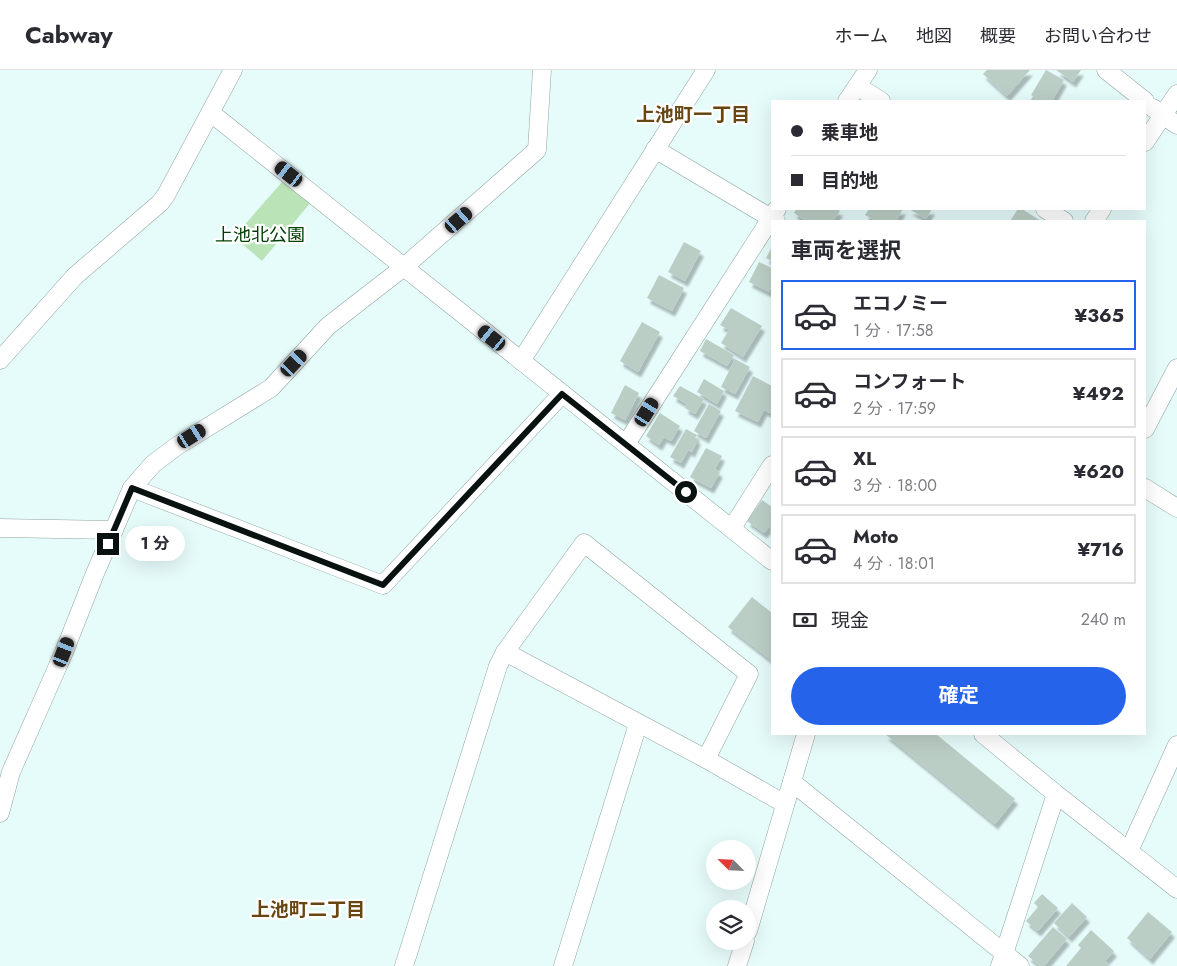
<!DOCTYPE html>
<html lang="ja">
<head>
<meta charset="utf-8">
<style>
  :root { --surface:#fff; --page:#f2f2f3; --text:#2b2b33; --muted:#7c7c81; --line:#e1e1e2; --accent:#2563eb }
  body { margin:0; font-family:Jost,"Noto Sans JP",sans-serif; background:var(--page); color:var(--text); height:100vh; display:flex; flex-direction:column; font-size:19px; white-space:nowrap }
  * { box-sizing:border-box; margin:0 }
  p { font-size:16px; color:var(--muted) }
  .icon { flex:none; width:28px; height:28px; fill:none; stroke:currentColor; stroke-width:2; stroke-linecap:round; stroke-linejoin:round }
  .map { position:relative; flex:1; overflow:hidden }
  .drawer { position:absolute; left:771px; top:150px; width:375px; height:515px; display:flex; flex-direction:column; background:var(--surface); border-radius:0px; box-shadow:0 5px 20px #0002 }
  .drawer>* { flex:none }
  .guide { position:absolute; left:771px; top:30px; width:375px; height:110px; border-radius:0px; box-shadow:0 5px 20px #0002; display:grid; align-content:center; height:110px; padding:0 20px; background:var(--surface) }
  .needle { width:32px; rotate:294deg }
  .fabs { position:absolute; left:706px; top:770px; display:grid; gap:10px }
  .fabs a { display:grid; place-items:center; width:50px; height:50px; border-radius:50%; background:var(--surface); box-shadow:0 5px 20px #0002; font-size:25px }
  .end { position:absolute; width:22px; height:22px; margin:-11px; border:6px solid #0a1211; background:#fff; box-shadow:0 0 0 2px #fff }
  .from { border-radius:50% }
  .bubble { position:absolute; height:35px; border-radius:18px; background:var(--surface); box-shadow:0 5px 20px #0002; font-size:16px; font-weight:700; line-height:35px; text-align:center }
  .car { position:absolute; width:15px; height:30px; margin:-15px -8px; border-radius:6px; box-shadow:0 0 4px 1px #0007; background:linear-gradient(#222 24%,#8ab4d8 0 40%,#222 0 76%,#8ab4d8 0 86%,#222 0) }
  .guide b { display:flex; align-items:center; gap:18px; height:48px; font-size:19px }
  .guide b+b { border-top:1px solid var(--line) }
  .guide i { width:12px; height:12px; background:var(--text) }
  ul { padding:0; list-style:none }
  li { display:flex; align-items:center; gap:15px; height:70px; margin:0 10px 8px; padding:0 10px; border:2px solid var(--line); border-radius:0px }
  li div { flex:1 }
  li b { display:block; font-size:19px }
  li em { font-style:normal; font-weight:700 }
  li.current { border-color:var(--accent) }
  li>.icon { width:45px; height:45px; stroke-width:1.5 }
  h2 { padding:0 20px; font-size:22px; line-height:60px }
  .pay { display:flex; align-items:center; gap:12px; height:55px; padding:0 20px; font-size:19px }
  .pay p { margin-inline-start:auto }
  .action { display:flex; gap:10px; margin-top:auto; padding:10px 20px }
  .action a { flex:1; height:58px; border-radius:30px; background:var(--accent); color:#fff; font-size:20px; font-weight:700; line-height:58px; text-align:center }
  header { display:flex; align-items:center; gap:30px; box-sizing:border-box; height:70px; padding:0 25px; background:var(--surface); border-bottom:1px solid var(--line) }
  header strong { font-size:24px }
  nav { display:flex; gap:28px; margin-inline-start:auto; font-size:18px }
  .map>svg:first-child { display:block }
  .green { fill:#bae4b8 }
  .building { fill:#bbcec6; filter:url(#shadow) }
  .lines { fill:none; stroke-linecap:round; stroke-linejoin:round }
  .street-casing { stroke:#8fa4a2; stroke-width:19 }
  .street { stroke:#fff; stroke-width:18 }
  .route { stroke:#0a1211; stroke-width:6 }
  .labels { text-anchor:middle; stroke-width:4.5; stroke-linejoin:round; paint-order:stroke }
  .park-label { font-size:18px; fill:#004005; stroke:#fff }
  .neighbourhood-label { font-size:19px; font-weight:bold; fill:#684612; stroke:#fff }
</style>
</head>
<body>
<header>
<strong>Cabway</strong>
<nav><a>ホーム</a><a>地図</a><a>概要</a><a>お問い合わせ</a></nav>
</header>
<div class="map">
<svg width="1177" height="896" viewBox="0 0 1177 896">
  <defs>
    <filter id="shadow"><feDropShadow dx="3" dy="5.5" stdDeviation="1" flood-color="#0004"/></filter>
  </defs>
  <rect width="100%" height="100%" fill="#e6fcfb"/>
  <path class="green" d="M289,104L316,126L262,191L234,167Z"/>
  <g class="building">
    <path d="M987,0H1030L1007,26L983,4Z"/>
    <path d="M1046,0L1064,10L1052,31H1030L1033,26L1031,25Z"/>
    <path d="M1056,0H1081L1073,12Z"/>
    <path d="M796,139H836L840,141L833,151H806L794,143Z"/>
    <path d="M869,139H903L896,151H876L865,145Z"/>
    <path d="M909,139H932L926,149Z"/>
    <path d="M1018,139H1022L1041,151H1010Z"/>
    <path d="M684,172L701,181L685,211L668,202Z"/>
    <path d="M772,177V191L766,188Z"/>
    <path d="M759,192L772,198V215L769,222L749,212Z"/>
    <path d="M659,205L684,218L672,241L647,228Z"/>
    <path d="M731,238L762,256L743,287L721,273L729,260L720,255Z"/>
    <path d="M642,252L660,262L638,302L620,291Z"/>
    <path d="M706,269L734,285L727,296L700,281Z"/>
    <path d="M735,289L750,297L735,324L721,317Z"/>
    <path d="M753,306L772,316V344L764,340L758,352L735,341Z"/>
    <path d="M704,309L724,321L717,334L697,322Z"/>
    <path d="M625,315L639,323L625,350L611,343Z"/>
    <path d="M680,316L704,329L695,344L685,338L687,334L673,326Z"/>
    <path d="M709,334L721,341L706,368L694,361Z"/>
    <path d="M660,343L680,356L671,371L664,367L659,375L646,366Z"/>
    <path d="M686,359L697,365L695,368L698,369L692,382L688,380L681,393L670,387Z"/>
    <path d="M706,378L722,386L715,399L720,402L711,418L690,407Z"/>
    <path d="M762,430L772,437V464L770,462L771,459L769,457L764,463L747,451Z"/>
    <path d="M752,527L772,543V591L728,557Z"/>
    <path d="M885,664H936L1015,729L995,754Z"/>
    <path d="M1042,824L1058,838L1038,861L1026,851L1038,837L1034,833Z"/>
    <path d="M1072,833L1087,847L1069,867L1054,853Z"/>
    <path d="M1148,842L1172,862L1150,889L1127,868Z"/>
    <path d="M1053,857L1067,869L1044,896H1040L1028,886Z"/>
    <path d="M1091,860L1114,881L1105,891L1109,894L1107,896H1066L1081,878L1078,875Z"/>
  </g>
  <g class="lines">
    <g class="street-casing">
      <g id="street">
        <path d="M1106,0L1145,31"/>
        <path d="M857,16L881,31"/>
        <path d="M847,31L868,0"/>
        <path d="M1153,38L1177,55"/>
        <path d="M211,43L772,491"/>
        <path d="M1145,72L1177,24"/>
        <path d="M655,79L776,151"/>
        <path d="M1045,139L1064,151"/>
        <path d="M1094,151L1102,139"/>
        <path d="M0,290L75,206L160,133L166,125L233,0"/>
        <path d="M521,291L706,0"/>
        <path d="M1145,359L1177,298"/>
        <path d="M626,374L777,139"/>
        <path d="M132,418L383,515L562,324"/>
        <path d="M1145,418L1177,438"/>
        <path d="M0,458L114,460"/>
        <path d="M732,458L772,395"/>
        <path d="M505,582L706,689L785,734"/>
        <path d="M983,664L1056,724L1177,819"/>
        <path d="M792,712L1020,896"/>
        <path d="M0,743L11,702L64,582L96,501L132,418L153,394L177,376L271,318L328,256L404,197L537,80L542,0"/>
        <path d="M1129,781L1177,675"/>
        <path d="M748,861L806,664"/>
        <path d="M404,896L498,596L505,582L584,473L749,604L706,689"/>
        <path d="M563,896L638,654"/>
        <path d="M737,896L745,871"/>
        <path d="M1000,896L1056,724"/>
      </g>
    </g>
    <use href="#street" class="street"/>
  </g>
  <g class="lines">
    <path class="route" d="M108,474L132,418L383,515L562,324L686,422"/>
  </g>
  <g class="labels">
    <g class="park-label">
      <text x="260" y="171">上池北公園</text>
    </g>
    <g class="neighbourhood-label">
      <text x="693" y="51">上池町一丁目</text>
      <text x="308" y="846">上池町二丁目</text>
    </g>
  </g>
</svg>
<div class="fabs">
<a><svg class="needle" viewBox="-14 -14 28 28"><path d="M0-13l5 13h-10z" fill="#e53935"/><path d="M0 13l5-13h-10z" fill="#7c7c81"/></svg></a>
<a><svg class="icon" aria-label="layers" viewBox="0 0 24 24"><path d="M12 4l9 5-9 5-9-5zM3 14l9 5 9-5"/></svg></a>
</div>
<i class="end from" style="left:686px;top:422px"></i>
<i class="end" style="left:108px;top:474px"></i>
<div class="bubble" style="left:125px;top:456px;width:60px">1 分</div>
<i class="car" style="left:289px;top:104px;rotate:308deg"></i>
<i class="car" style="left:459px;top:150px;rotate:49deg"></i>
<i class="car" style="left:492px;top:268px;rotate:309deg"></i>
<i class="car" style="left:294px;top:293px;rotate:43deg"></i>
<i class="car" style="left:647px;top:342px;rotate:32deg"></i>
<i class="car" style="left:192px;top:366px;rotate:58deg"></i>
<i class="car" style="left:64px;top:582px;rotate:21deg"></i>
<div class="guide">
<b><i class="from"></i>乗車地</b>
<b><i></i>目的地</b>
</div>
<section class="drawer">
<h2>車両を選択</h2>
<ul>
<li class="current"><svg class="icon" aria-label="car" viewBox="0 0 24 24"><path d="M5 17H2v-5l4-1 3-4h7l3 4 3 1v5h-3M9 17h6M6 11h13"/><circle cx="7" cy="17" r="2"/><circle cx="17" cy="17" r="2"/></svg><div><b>エコノミー</b><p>1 分 · 17:58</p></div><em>¥365</em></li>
<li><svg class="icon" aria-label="car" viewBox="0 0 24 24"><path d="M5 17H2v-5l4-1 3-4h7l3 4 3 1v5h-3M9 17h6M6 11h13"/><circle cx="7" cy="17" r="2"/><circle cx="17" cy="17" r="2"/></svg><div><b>コンフォート</b><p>2 分 · 17:59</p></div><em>¥492</em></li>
<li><svg class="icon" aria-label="car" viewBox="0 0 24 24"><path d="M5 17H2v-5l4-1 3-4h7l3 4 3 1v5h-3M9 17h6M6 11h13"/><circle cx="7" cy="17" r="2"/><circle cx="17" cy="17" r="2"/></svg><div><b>XL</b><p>3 分 · 18:00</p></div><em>¥620</em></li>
<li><svg class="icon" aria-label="car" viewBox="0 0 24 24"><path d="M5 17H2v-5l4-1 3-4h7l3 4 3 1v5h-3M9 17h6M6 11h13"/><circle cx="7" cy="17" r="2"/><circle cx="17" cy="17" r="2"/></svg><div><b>Moto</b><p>4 分 · 18:01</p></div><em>¥716</em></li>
</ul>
<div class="pay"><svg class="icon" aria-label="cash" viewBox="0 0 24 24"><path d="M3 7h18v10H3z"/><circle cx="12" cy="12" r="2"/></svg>現金<p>240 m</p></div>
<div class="action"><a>確定</a></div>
</section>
</div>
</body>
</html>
